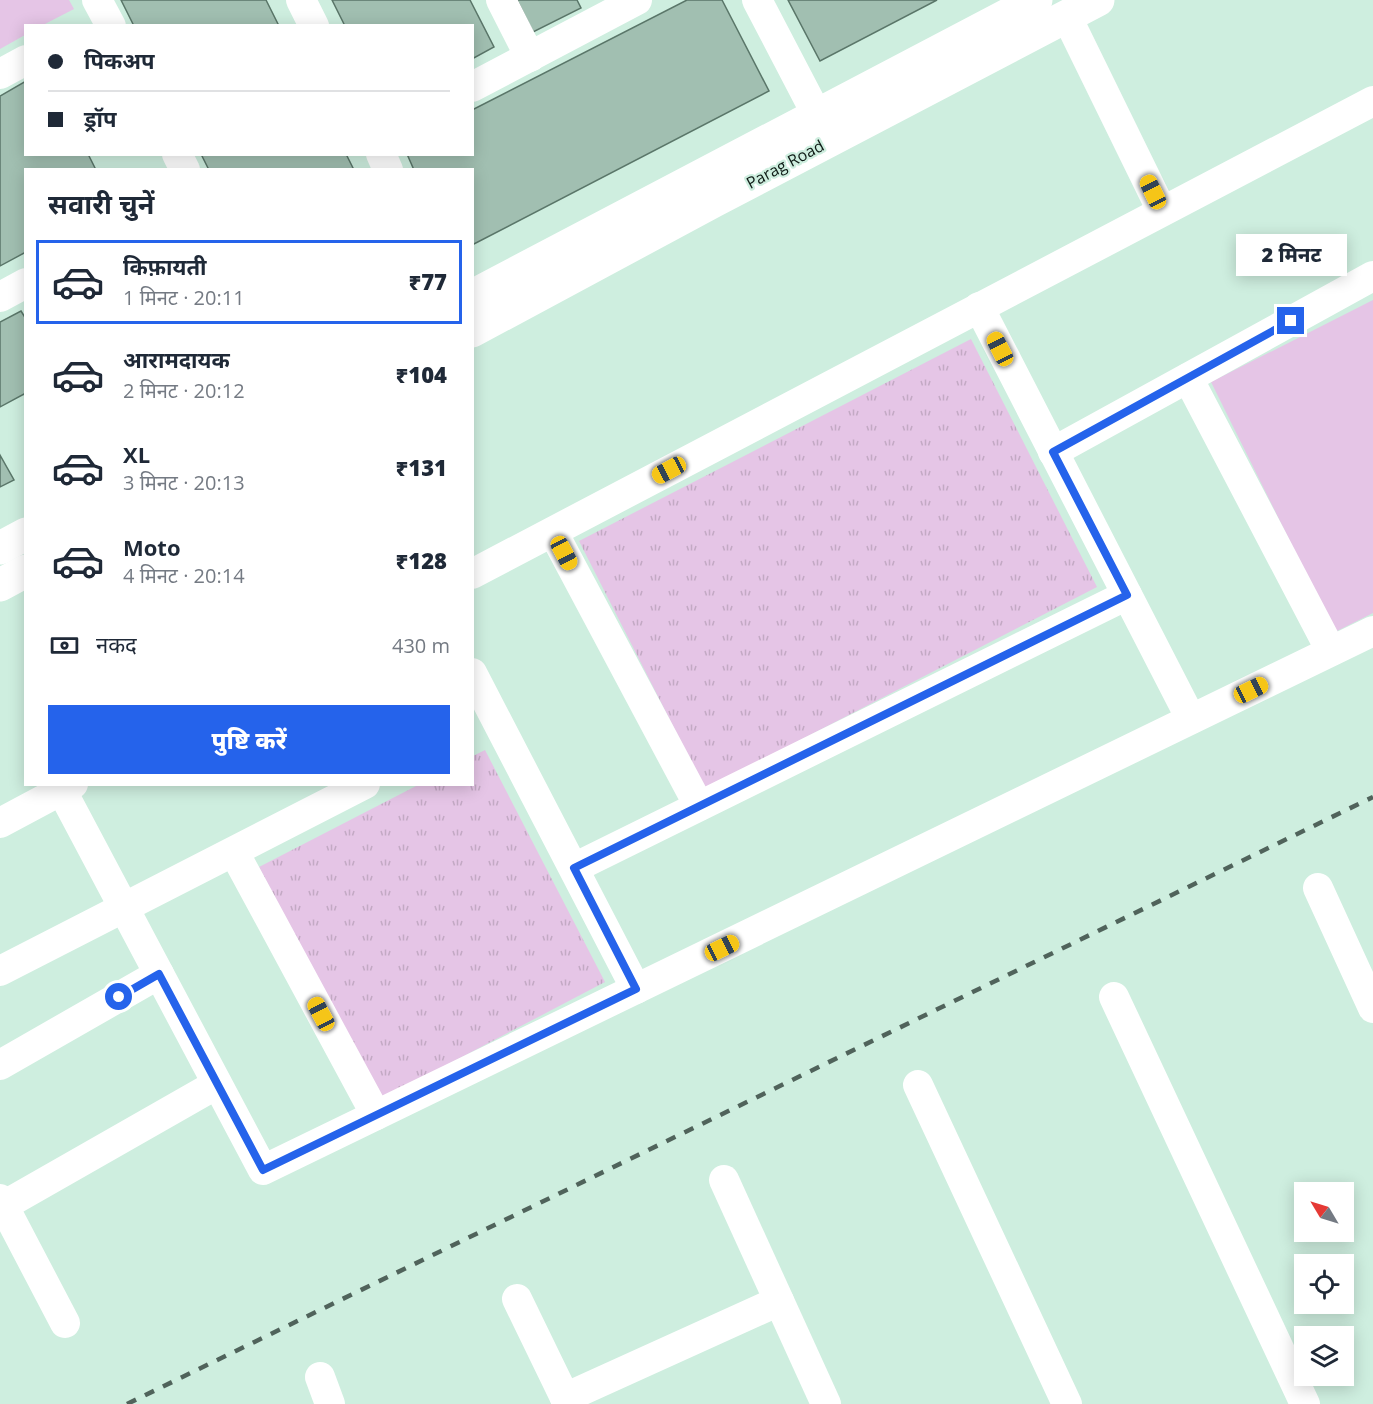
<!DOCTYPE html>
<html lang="hi">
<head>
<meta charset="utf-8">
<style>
  :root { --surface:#fff; --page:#f2f2f3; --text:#1f2937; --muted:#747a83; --line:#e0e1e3; --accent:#2563eb }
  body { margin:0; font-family:"Open Sans","Noto Sans Devanagari",sans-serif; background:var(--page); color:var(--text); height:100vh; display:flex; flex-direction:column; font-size:22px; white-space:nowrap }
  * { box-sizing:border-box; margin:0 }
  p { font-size:20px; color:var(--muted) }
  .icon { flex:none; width:33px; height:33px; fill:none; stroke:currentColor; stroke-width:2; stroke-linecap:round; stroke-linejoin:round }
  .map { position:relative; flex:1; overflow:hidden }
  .panel { position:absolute; left:24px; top:168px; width:450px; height:618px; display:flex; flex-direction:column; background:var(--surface); border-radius:0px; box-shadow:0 3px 15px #0003 }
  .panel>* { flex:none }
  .hud { position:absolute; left:24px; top:24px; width:450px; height:132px; border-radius:0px; box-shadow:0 3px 15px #0003; display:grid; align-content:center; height:132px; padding:0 24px; background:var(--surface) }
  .needle { width:39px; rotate:308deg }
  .fabs { position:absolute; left:1294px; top:1182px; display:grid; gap:12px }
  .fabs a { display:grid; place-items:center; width:60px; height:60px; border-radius:0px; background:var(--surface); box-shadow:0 3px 15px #0003; font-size:30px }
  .end { position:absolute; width:27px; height:27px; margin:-14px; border:8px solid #2563eb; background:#fff; box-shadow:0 0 0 3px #fff }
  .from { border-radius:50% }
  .bubble { position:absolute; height:42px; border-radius:0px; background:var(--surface); box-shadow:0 3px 15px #0003; font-size:20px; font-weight:800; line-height:42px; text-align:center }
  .car { position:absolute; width:18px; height:36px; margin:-18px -9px; border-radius:8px; box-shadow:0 0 4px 2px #0007; background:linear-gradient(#f5c518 24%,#345 0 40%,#f5c518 0 76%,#345 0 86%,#f5c518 0) }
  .hud b { display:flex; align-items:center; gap:21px; height:57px; font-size:22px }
  .hud b+b { border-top:2px solid var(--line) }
  .hud i { width:15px; height:15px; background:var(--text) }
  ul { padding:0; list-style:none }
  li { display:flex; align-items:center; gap:18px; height:84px; margin:0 12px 9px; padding:0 12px; border:3px solid transparent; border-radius:0px }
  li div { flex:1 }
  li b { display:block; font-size:22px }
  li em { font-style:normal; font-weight:800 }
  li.on { border-color:var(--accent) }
  li>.icon { width:54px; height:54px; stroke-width:1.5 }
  h2 { padding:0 24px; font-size:27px; line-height:72px }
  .pay { display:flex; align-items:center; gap:15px; height:66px; padding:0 24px; font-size:22px }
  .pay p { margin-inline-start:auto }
  .primary-button { display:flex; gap:12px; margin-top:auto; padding:12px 24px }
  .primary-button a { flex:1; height:69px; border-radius:0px; background:var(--accent); color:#fff; font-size:24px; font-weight:800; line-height:69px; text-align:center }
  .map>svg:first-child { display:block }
  .green { fill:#e5c5e6 }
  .park { fill:url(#park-tufts) }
  .building { fill:#a1bfb1; stroke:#5a7669; stroke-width:1.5 }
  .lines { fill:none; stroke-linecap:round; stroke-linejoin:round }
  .minor { stroke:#fff; stroke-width:30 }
  .tertiary { stroke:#fff; stroke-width:33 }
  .rail { stroke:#50635b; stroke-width:4.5; stroke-dasharray:10 10; stroke-linecap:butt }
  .route { stroke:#2563eb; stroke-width:8 }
  .labels { text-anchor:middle; stroke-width:4.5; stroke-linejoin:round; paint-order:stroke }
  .street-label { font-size:16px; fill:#0d1914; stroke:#ceeedf }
</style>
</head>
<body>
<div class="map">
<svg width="1373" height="1404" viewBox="0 0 1373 1404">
  <defs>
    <pattern id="park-tufts" width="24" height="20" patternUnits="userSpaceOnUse" patternTransform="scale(1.5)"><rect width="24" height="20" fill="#e5c5e6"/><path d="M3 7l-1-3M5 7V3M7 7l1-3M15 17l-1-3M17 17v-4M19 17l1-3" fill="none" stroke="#c3a9c4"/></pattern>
  </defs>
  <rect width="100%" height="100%" fill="#ceeedf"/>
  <g class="green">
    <path d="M0,0H69L74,9L43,25L26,26L25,35L0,49Z"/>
    <path d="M1373,300V613L1335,632L1211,382Z"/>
  </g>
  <g class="park">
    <path d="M971,339L1097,587L705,789L579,541Z"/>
    <path d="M485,750L605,982L380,1100L259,867L418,785L472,784L473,756Z"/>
  </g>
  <g class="building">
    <path d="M121,0H266L279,26H134Z"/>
    <path d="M332,0H470L494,47L472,59V26H345Z"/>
    <path d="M517,0H577L581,8L533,32Z"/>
    <path d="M687,0H722L769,91L472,245V170H414L407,154H472V110Z"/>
    <path d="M788,0H937L820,61Z"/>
    <path d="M26,81V154H88L96,170H26V252L0,266V96Z"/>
    <path d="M201,154H346L354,170H209Z"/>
    <path d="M21,311L26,319V397L24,394L0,407V322Z"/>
    <path d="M0,455L14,480L0,487Z"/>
  </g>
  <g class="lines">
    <g class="minor">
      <path d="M97,0L111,26"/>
      <path d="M301,0L314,26"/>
      <path d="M501,0L530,57"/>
      <path d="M757,0L817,115"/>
      <path d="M1067,17L1162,211"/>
      <path d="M0,74L26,60"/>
      <path d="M472,87L637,0"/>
      <path d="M177,154L185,170"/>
      <path d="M381,154L388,170"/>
      <path d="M0,297L26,283"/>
      <path d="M979,307L1191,719"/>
      <path d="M1188,378L1331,651"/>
      <path d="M1053,452L1373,276"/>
      <path d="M553,532L699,806"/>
      <path d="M472,574L1373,101"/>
      <path d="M472,673L636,989"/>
      <path d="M62,791L263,1170L1373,631"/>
      <path d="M0,823L73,784"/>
      <path d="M234,852L376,1115"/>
      <path d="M574,868L1127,595"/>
      <path d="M1318,888L1373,1008"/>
      <path d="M0,971L365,784"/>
      <path d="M1114,997L1305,1404"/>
      <path d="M0,1065L159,974"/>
      <path d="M918,1085L1067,1404"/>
      <path d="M724,1180L826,1404"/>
      <path d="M0,1199L65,1323"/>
      <path d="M3,1206L217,1084"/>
      <path d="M517,1299L568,1404"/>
      <path d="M320,1377L330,1404"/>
      <path d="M565,1398L779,1301"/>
    </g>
    <g class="tertiary">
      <path d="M472,296L1036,0"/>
      <path d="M472,331L714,201L1098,0"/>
      <path d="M0,548L26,534"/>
      <path d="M0,585L26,571"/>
    </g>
    <path class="rail" d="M127,1404L1373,797"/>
  </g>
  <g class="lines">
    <path class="route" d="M119,997L159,974L263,1170L636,989L574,868L1127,595L1053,452L1291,321"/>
  </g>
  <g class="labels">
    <g class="street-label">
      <text transform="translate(785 164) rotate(-28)" y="6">Parag Road</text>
    </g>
  </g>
</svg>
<div class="fabs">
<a><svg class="needle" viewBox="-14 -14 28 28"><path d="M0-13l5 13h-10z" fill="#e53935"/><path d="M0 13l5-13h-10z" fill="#747a83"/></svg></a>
<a><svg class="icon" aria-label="locate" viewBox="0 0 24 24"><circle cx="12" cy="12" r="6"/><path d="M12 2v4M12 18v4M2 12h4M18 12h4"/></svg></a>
<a><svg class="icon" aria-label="layers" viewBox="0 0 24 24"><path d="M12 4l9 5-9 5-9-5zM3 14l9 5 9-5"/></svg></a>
</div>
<i class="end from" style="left:119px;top:997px"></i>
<i class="end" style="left:1291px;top:321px"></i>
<div class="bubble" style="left:1236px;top:234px;width:111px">2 मिनट</div>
<i class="car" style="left:1153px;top:192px;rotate:334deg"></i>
<i class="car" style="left:1000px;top:349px;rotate:333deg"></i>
<i class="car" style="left:669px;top:470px;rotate:242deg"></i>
<i class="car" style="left:564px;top:553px;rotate:152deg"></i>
<i class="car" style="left:1251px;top:690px;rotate:64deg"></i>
<i class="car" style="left:722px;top:948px;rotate:64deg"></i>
<i class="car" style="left:321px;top:1014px;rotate:332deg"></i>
<div class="hud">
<b><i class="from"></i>पिकअप</b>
<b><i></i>ड्रॉप</b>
</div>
<section class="panel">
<h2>सवारी चुनें</h2>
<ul>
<li class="on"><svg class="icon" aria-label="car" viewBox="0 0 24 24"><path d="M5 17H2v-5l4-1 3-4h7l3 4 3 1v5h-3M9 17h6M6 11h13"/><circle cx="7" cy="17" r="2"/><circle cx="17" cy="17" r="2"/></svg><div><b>किफ़ायती</b><p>1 मिनट · 20:11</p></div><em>₹77</em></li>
<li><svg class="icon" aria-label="car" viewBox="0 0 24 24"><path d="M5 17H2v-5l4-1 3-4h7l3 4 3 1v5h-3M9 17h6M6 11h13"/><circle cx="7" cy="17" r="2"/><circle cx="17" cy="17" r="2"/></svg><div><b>आरामदायक</b><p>2 मिनट · 20:12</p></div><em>₹104</em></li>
<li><svg class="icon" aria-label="car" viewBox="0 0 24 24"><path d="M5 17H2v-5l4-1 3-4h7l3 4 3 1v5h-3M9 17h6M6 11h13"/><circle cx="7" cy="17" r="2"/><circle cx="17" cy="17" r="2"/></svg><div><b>XL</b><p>3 मिनट · 20:13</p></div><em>₹131</em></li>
<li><svg class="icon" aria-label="car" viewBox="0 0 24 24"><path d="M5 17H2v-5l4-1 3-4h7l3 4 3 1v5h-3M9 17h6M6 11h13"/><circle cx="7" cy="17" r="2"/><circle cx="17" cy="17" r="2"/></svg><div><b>Moto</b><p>4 मिनट · 20:14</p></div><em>₹128</em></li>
</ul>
<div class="pay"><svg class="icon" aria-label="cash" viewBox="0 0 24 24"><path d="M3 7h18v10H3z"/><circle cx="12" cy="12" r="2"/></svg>नकद<p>430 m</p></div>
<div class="primary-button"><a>पुष्टि करें</a></div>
</section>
</div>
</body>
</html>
